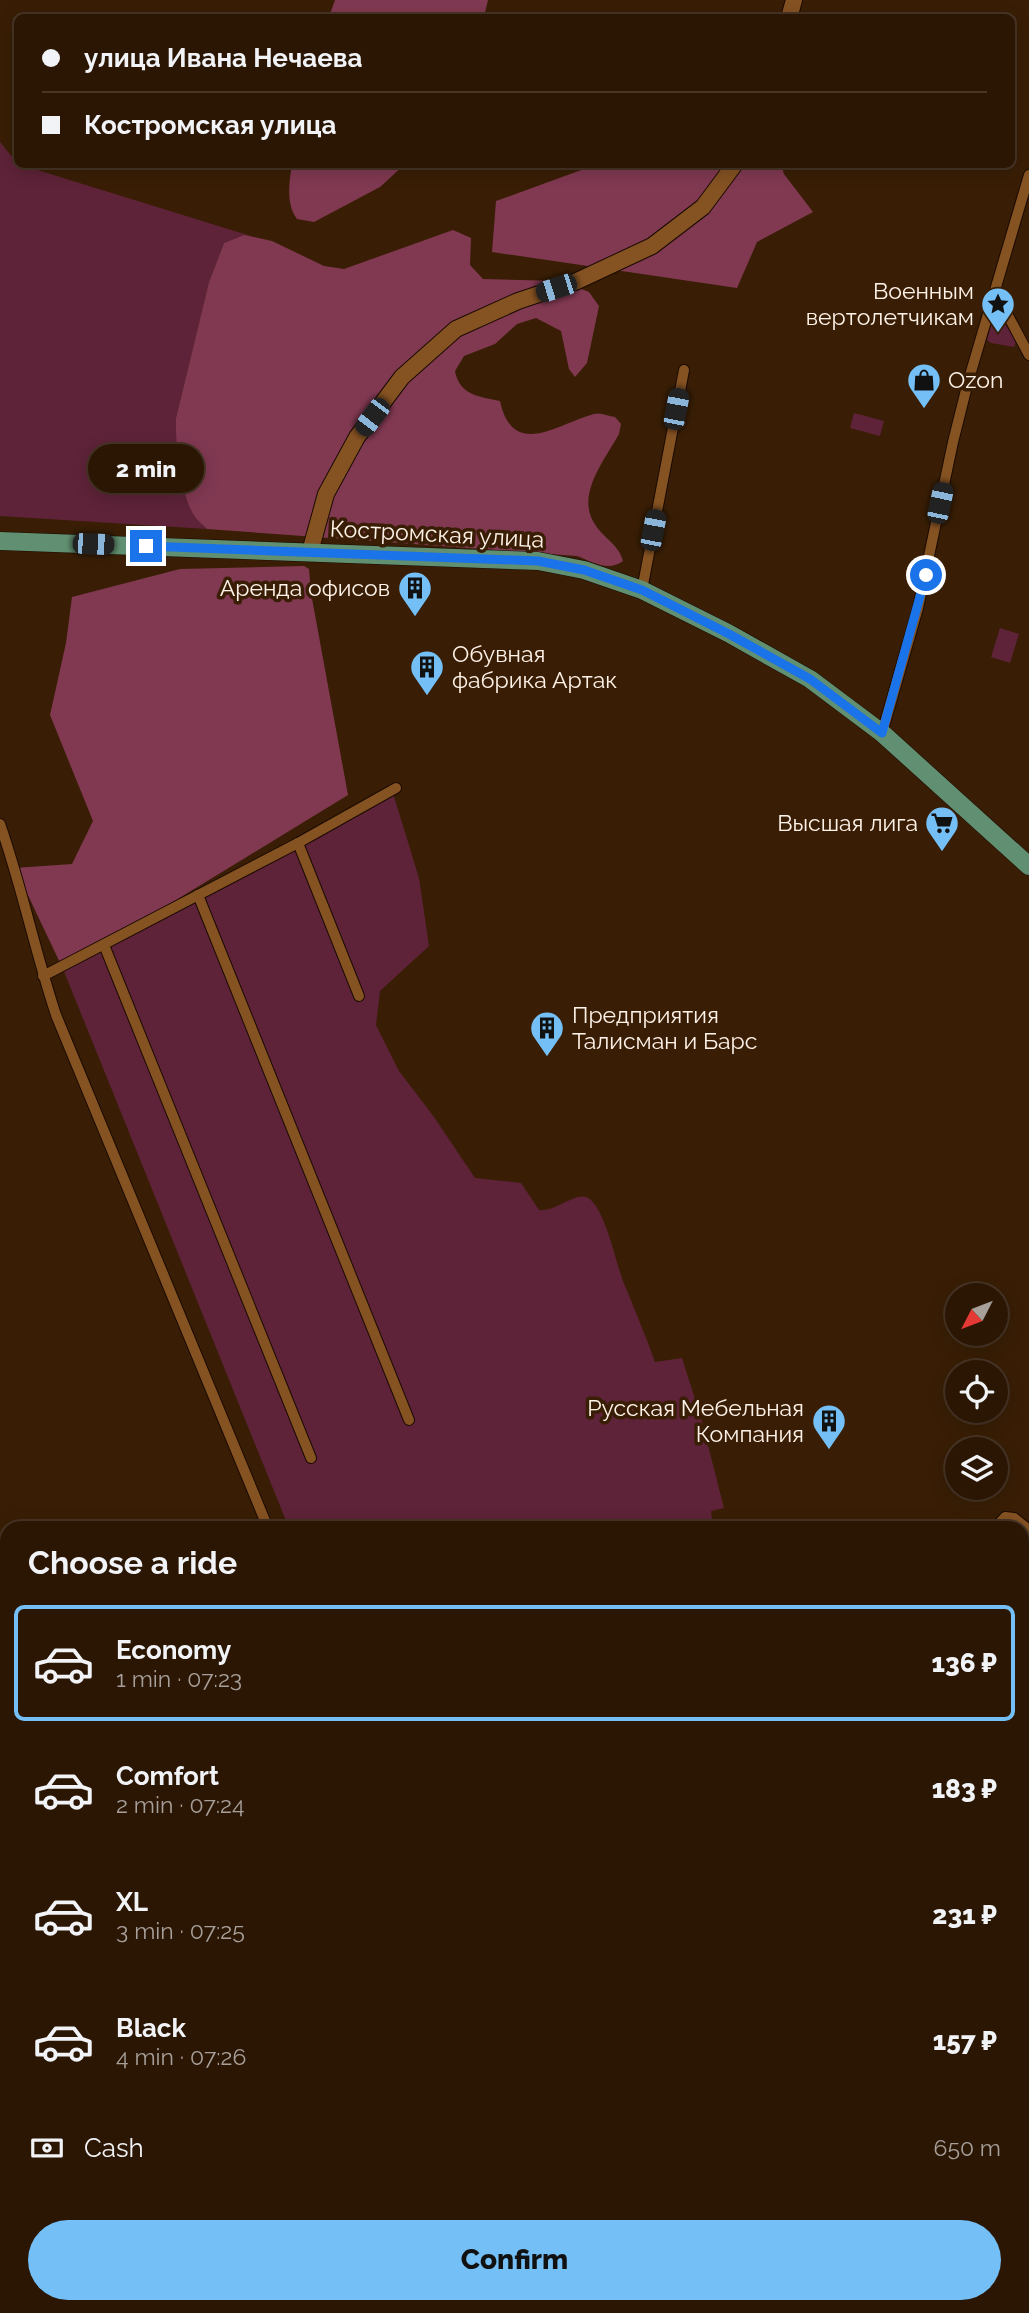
<!DOCTYPE html>
<html lang="en">
<head>
<meta charset="utf-8">
<style>
  :root { --surface:#2b1604; --page:#331f0e; --text:#f1f3f6; --muted:#a69f9a; --line:#473526; --accent:#74c0f6 }
  body { margin:0; font-family:Raleway,sans-serif; background:var(--page); color:var(--text); height:100vh; display:flex; flex-direction:column; font-size:26px; white-space:nowrap }
  * { box-sizing:border-box; margin:0 }
  p { font-size:23px; color:var(--muted) }
  .icon { flex:none; width:38px; height:38px; fill:none; stroke:currentColor; stroke-width:2; stroke-linecap:round; stroke-linejoin:round }
  .map { position:relative; flex:1; overflow:hidden }
  .drawer { position:absolute; left:0px; top:1521px; width:1029px; height:793px; display:flex; flex-direction:column; background:var(--surface); border-radius:21px 21px 0 0; box-shadow:0 4px 18px #0003,0 0 0 2px var(--line) }
  .drawer>* { flex:none }
  .top-card { position:absolute; left:14px; top:14px; width:1001px; height:154px; border-radius:10px; box-shadow:0 4px 18px #0003,0 0 0 2px var(--line); display:grid; align-content:center; height:154px; padding:0 28px; background:var(--surface) }
  .needle { width:46px; rotate:228deg }
  .fabs { position:absolute; left:945px; top:1283px; display:grid; gap:14px }
  .fabs a { display:grid; place-items:center; width:63px; height:63px; border-radius:50%; background:var(--surface); box-shadow:0 4px 18px #0003,0 0 0 2px var(--line); font-size:35px }
  .end { position:absolute; width:32px; height:32px; margin:-16px; border:9px solid #1a73e8; background:#fff; box-shadow:0 0 0 4px #fff }
  .from { border-radius:50% }
  .bubble { position:absolute; height:49px; border-radius:24px; background:var(--surface); box-shadow:0 4px 18px #0003,0 0 0 2px var(--line); font-size:23px; font-weight:800; line-height:49px; text-align:center }
  .car { position:absolute; width:21px; height:42px; margin:-21px -10px; border-radius:9px; box-shadow:0 0 5px 2px #0007; background:linear-gradient(#222 24%,#8ab4d8 0 40%,#222 0 76%,#8ab4d8 0 86%,#222 0) }
  .top-card b { display:flex; align-items:center; gap:24px; height:66px; font-size:26px }
  .top-card b+b { border-top:2px solid var(--line) }
  .top-card i { width:18px; height:18px; background:var(--text) }
  ul { padding:0; list-style:none }
  li { display:flex; align-items:center; gap:21px; height:116px; margin:0 14px 10px; padding:0 14px; border:4px solid transparent; border-radius:10px }
  li div { flex:1 }
  li b { display:block; font-size:26px }
  li em { font-style:normal; font-weight:800 }
  li.selected { border-color:var(--accent) }
  li>.icon { width:63px; height:63px; stroke-width:1.5 }
  h2 { padding:0 28px; font-size:32px; line-height:84px }
  .pay { display:flex; align-items:center; gap:18px; height:77px; padding:0 28px; font-size:26px }
  .pay p { margin-inline-start:auto }
  .button { display:flex; gap:14px; margin-top:auto; padding:14px 28px }
  .button a { flex:1; height:80px; border-radius:42px; background:var(--accent); color:#111; font-size:28px; font-weight:800; line-height:80px; text-align:center }
  .map>svg:first-child { display:block }
  .green { fill:#5e2338 }
  .forest { fill:#813952 }
  .lines { fill:none; stroke-linecap:round; stroke-linejoin:round }
  .minor-casing { stroke:#1a0a01; stroke-width:12 }
  .secondary-casing { stroke:#1a0a01; stroke-width:18 }
  .primary-casing { stroke:#1a0a01; stroke-width:19 }
  .minor { stroke:#855222; stroke-width:10 }
  .secondary { stroke:#855222; stroke-width:16 }
  .primary { stroke:#618f71; stroke-width:18 }
  .route { stroke:#1a73e8; stroke-width:9 }
  .labels { text-anchor:middle; stroke-width:7; stroke-linejoin:round; paint-order:stroke }
  .poi-label { font-size:23px; fill:#fef2e9; stroke:#391e05; text-anchor:end }
  .street-label { font-size:23px; fill:#fef2e9; stroke:#391e05 }
</style>
</head>
<body>
<div class="map">
<svg width="1029" height="2313" viewBox="0 0 1029 2313">
  <rect width="100%" height="100%" fill="#391e05"/>
  <g class="green">
    <path d="M0,142L18,164L254,237L244,235L224,243L209,282L176,418L194,516L207,529L0,516Z"/>
    <path d="M998,312L1016,342L1014,347L991,343L987,340L994,313Z"/>
    <path d="M854,413L884,421L880,436L850,428Z"/>
    <path d="M1000,628L1019,634L1010,663L991,657Z"/>
    <path d="M392,790L419,878L429,946L380,991L376,1025L399,1071L434,1117L475,1178L521,1183L539,1210C555,1212 574,1193 586,1197C604,1203 616,1263 623,1281C634,1308 645,1334 655,1362L682,1358L701,1418L724,1508L711,1511L713,1528H289L63,969Z"/>
    <path d="M0,1929L7,1930V2080L0,2081Z"/>
    <path d="M1022,2092L1029,2093V2313H759L754,2307L1022,2306Z"/>
    <path d="M654,2307L655,2313H380L377,2307Z"/>
  </g>
  <g class="forest">
    <path d="M335,0H488L484,17H329Z"/>
    <path d="M292,165V164L404,165L380,187L314,222L297,219C286,204 289,182 292,165Z"/>
    <path d="M595,165H781L784,174L813,212L757,242L737,288L492,252L496,201Z"/>
    <path d="M453,230L471,238L470,265L483,279L561,281L589,292L599,306L587,363L575,377L569,369L561,331L536,318L517,324L495,344L464,356L455,371C459,395 480,397 500,401C513,460 557,424 594,414C600,412 608,416 615,417L621,424L619,434C605,460 574,496 596,526C604,538 619,545 623,561C608,572 593,562 577,556L207,529C203,525 198,521 195,517C181,497 175,442 176,418L209,282L224,243L244,235L254,237L272,241L324,266L344,269Z"/>
    <path d="M304,566L309,569L311,593L348,795L63,969L15,868L72,864L93,821L50,715L66,643L72,597L180,569Z"/>
  </g>
  <g class="lines">
    <g class="minor-casing">
      <g id="minor">
        <path d="M995,291L1029,355"/>
        <path d="M642,590L684,370"/>
        <path d="M882,733L918,608L953,442L968,382L1029,175"/>
        <path d="M0,824C22,887 35,952 56,1015L268,1528"/>
        <path d="M298,843L359,996"/>
        <path d="M198,895L409,1420"/>
        <path d="M104,945L311,1458"/>
        <path d="M43,976L298,843L396,788"/>
        <path d="M995,1528L1005,1517L1014,1518L1029,1530"/>
        <path d="M0,2097L7,2096"/>
        <path d="M1022,2149L1029,2150"/>
        <path d="M1022,2254L1029,2255"/>
        <path d="M343,2306L345,2313"/>
        <path d="M669,2306L672,2313"/>
        <path d="M749,2306L756,2313"/>
      </g>
    </g>
    <g class="secondary-casing">
      <g id="secondary">
        <path d="M789,18L794,0"/>
        <path d="M310,552L326,494L357,437L402,377L456,329L518,301L575,282L652,246L703,207L735,164"/>
      </g>
    </g>
    <g class="primary-casing">
      <path id="primary" d="M0,541L538,561L584,570L642,590L728,633L810,679L882,733L1029,866"/>
    </g>
    <use href="#minor" class="minor"/>
    <use href="#secondary" class="secondary"/>
    <use href="#primary" class="primary"/>
  </g>
  <g class="lines">
    <path class="route" d="M146,546L538,561L584,570L642,590L729,634L810,679L882,733L926,575"/>
  </g>
  <defs>
    <g id="sight-pin" transform="scale(1.75)"><path d="M0 17L-7.5 6A9.5 9.5 0 1 1 7.5 6Z" fill="#74c0f6" stroke="#391e05"/><path d="M0-6L1.8-2.2L6-1.7L2.9 1.2L3.7 5.4L0 3.3L-3.7 5.4L-2.9 1.2L-6-1.7L-1.8-2.2Z" fill="#111"/></g>
    <g id="shop-pin" transform="scale(1.75)"><path d="M0 17L-7.5 6A9.5 9.5 0 1 1 7.5 6Z" fill="#74c0f6" stroke="#391e05"/><path d="M-5-2.5h2.3a2.7 3.5 0 0 1 5.4 0H5L5.5 6h-11ZM-1.5-2.5h3a1.5 2.3 0 0 0-3 0Z" fill="#111"/></g>
    <g id="building-pin" transform="scale(1.75)"><path d="M0 17L-7.5 6A9.5 9.5 0 1 1 7.5 6Z" fill="#74c0f6" stroke="#391e05"/><path d="M-4-6H4V6H1V3H-1V6H-4ZM-2.5-4.3h1.7v1.8h-1.7ZM.8-4.3h1.7v1.8H.8ZM-2.5-1h1.7V.8h-1.7ZM.8-1h1.7V.8H.8Z" fill="#111"/></g>
    <g id="supermarket-pin" transform="scale(1.75)"><path d="M0 17L-7.5 6A9.5 9.5 0 1 1 7.5 6Z" fill="#74c0f6" stroke="#391e05"/><path d="M-6-5.5h2.5l.6 2H6L4.5 2H-2.5L-4.4-4H-6ZM-1.5 3.2a1.3 1.3 0 1 0 .1 0ZM3 3.2a1.3 1.3 0 1 0 .1 0Z" fill="#111"/></g>
  </defs>
  <g fill-rule="evenodd">
    <use href="#sight-pin" x="998" y="304"/>
    <use href="#shop-pin" x="924" y="380"/>
    <use href="#building-pin" x="415" y="588"/>
    <use href="#building-pin" x="427" y="667"/>
    <use href="#supermarket-pin" x="942" y="823"/>
    <use href="#building-pin" x="547" y="1028"/>
    <use href="#building-pin" x="829" y="1421"/>
  </g>
  <g class="labels">
    <g class="poi-label">
      <text x="974" y="299">Военным<tspan x="974" dy="26">вертолетчикам</tspan></text>
      <text x="948" y="388" text-anchor="start">Ozon</text>
      <text x="390" y="596">Аренда офисов</text>
      <text x="452" y="662" text-anchor="start">Обувная<tspan x="452" dy="26">фабрика Артак</tspan></text>
      <text x="918" y="831">Высшая лига</text>
      <text x="572" y="1023" text-anchor="start">Предприятия<tspan x="572" dy="26">Талисман и Барс</tspan></text>
      <text x="804" y="1416">Русская Мебельная<tspan x="804" dy="26">Компания</tspan></text>
    </g>
    <g class="street-label">
      <text transform="translate(437 534) rotate(3)" y="8">Костромская улица</text>
    </g>
  </g>
</svg>
<div class="fabs">
<a><svg class="needle" viewBox="-14 -14 28 28"><path d="M0-13l5 13h-10z" fill="#e53935"/><path d="M0 13l5-13h-10z" fill="#a69f9a"/></svg></a>
<a><svg class="icon" aria-label="locate" viewBox="0 0 24 24"><circle cx="12" cy="12" r="6"/><path d="M12 2v4M12 18v4M2 12h4M18 12h4"/></svg></a>
<a><svg class="icon" aria-label="layers" viewBox="0 0 24 24"><path d="M12 4l9 5-9 5-9-5zM3 14l9 5 9-5"/></svg></a>
</div>
<i class="end from" style="left:926px;top:575px"></i>
<i class="end" style="left:146px;top:546px"></i>
<div class="bubble" style="left:88px;top:444px;width:116px">2 min</div>
<i class="car" style="left:556px;top:288px;rotate:252deg"></i>
<i class="car" style="left:676px;top:409px;rotate:11deg"></i>
<i class="car" style="left:372px;top:417px;rotate:217deg"></i>
<i class="car" style="left:940px;top:503px;rotate:12deg"></i>
<i class="car" style="left:653px;top:530px;rotate:11deg"></i>
<i class="car" style="left:93px;top:544px;rotate:92deg"></i>
<div class="top-card">
<b><i class="from"></i>улица Ивана Нечаева</b>
<b><i></i>Костромская улица</b>
</div>
<section class="drawer">
<h2>Choose a ride</h2>
<ul>
<li class="selected"><svg class="icon" aria-label="car" viewBox="0 0 24 24"><path d="M5 17H2v-5l4-1 3-4h7l3 4 3 1v5h-3M9 17h6M6 11h13"/><circle cx="7" cy="17" r="2"/><circle cx="17" cy="17" r="2"/></svg><div><b>Economy</b><p>1 min · 07:23</p></div><em>136 ₽</em></li>
<li><svg class="icon" aria-label="car" viewBox="0 0 24 24"><path d="M5 17H2v-5l4-1 3-4h7l3 4 3 1v5h-3M9 17h6M6 11h13"/><circle cx="7" cy="17" r="2"/><circle cx="17" cy="17" r="2"/></svg><div><b>Comfort</b><p>2 min · 07:24</p></div><em>183 ₽</em></li>
<li><svg class="icon" aria-label="car" viewBox="0 0 24 24"><path d="M5 17H2v-5l4-1 3-4h7l3 4 3 1v5h-3M9 17h6M6 11h13"/><circle cx="7" cy="17" r="2"/><circle cx="17" cy="17" r="2"/></svg><div><b>XL</b><p>3 min · 07:25</p></div><em>231 ₽</em></li>
<li><svg class="icon" aria-label="car" viewBox="0 0 24 24"><path d="M5 17H2v-5l4-1 3-4h7l3 4 3 1v5h-3M9 17h6M6 11h13"/><circle cx="7" cy="17" r="2"/><circle cx="17" cy="17" r="2"/></svg><div><b>Black</b><p>4 min · 07:26</p></div><em>157 ₽</em></li>
</ul>
<div class="pay"><svg class="icon" aria-label="cash" viewBox="0 0 24 24"><path d="M3 7h18v10H3z"/><circle cx="12" cy="12" r="2"/></svg>Cash<p>650 m</p></div>
<div class="button"><a>Confirm</a></div>
</section>
</div>
</body>
</html>
